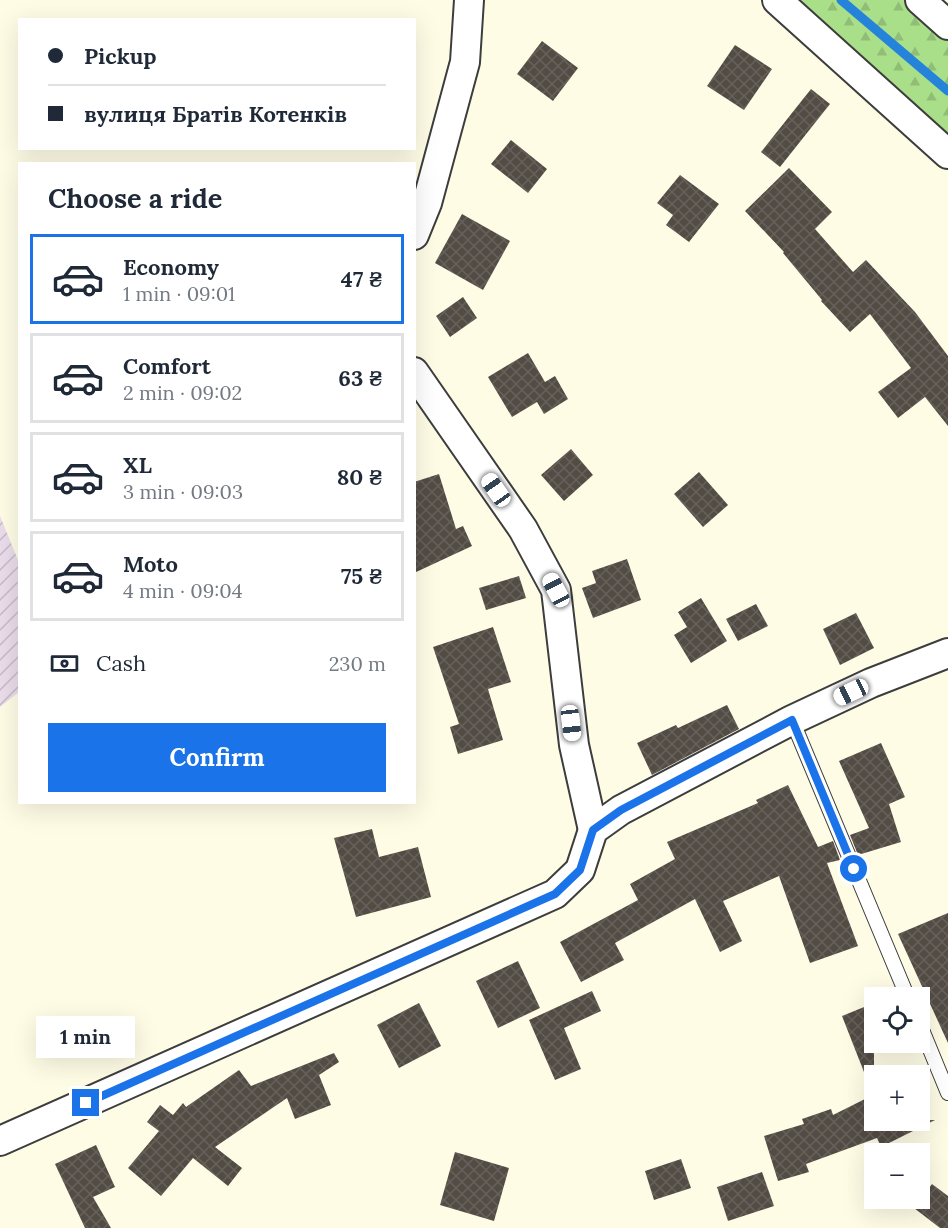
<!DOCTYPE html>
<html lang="en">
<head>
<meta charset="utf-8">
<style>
  :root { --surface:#fff; --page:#f2f2f3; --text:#1f2937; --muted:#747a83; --line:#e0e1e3; --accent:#1a73e8 }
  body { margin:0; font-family:Lora,serif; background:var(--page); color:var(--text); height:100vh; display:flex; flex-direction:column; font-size:22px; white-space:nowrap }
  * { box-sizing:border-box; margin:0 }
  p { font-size:20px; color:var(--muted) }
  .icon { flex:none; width:33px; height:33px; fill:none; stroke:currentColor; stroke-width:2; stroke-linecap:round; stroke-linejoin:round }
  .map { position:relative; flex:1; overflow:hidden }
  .details { position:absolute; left:18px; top:162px; width:398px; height:642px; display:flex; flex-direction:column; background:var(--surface); border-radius:0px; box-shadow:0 6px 24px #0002 }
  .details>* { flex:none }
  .banner { position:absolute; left:18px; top:18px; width:398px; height:132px; border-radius:0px; box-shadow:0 6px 24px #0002; display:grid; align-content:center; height:132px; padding:0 30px; background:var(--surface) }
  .tools { position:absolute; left:864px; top:987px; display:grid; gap:12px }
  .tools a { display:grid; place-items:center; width:66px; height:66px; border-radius:0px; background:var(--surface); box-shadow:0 6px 24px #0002; font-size:30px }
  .end { position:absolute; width:27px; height:27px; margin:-14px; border:8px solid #1a73e8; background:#fff; box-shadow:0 0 0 3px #fff }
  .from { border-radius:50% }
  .bubble { position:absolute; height:42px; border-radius:0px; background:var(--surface); box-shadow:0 6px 24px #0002; font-size:20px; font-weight:700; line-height:42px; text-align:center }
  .car { position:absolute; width:18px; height:36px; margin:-18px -9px; border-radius:8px; box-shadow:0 0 4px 2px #0007; background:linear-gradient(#fff 24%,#345 0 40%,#fff 0 76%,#345 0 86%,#fff 0) }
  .banner b { display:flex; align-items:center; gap:21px; height:57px; font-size:22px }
  .banner b+b { border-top:2px solid var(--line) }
  .banner i { width:15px; height:15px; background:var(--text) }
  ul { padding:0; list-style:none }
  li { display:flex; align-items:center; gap:18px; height:90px; margin:0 12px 9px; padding:0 18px; border:3px solid var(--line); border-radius:0px }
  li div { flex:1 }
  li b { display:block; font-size:22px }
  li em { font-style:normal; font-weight:700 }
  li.active { border-color:var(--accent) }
  li>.icon { width:54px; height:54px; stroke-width:1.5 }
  h2 { padding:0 30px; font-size:27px; line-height:72px }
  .pay { display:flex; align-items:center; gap:15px; height:66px; padding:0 30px; font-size:22px }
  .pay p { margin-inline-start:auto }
  .primary-button { display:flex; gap:12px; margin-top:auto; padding:12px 30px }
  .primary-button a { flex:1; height:69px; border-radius:0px; background:var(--accent); color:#fff; font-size:24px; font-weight:700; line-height:69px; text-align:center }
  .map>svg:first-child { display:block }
  .industrial { fill:url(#industrial-furrows) }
  .forest { fill:url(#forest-firs) }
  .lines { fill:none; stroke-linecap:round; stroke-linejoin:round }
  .stream { stroke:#2584da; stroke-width:9 }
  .building { fill:url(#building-cross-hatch) }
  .service-casing { stroke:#3d3d3d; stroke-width:16 }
  .minor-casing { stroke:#3d3d3d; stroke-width:32 }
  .service { stroke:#fff; stroke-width:14 }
  .minor { stroke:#fff; stroke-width:28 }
  .route { stroke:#1a73e8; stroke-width:8 }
</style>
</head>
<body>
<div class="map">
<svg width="948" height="1228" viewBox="0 0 948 1228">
  <defs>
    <pattern id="industrial-furrows" width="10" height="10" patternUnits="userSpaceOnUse" patternTransform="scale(1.5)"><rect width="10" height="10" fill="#eadcea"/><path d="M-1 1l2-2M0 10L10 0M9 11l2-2" fill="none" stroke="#c7bbc7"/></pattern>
    <pattern id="forest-firs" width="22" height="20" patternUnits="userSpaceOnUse" patternTransform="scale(1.5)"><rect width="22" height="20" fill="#aadf8a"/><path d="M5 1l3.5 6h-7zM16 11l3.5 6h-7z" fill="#91be76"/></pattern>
    <pattern id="building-cross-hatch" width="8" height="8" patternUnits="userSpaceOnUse" patternTransform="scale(1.5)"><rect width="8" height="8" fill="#534c45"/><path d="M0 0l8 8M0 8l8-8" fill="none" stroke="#67615c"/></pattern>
  </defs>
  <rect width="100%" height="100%" fill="#fffce6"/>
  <path class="industrial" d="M0,516L20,565L19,692L0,707Z"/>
  <path class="forest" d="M777,0H920L948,25V154Z"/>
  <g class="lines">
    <path class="stream" d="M841,0L948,91"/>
  </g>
  <g class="building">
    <path d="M542,41L578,68L553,101L517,74Z"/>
    <path d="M735,45L772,69L744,110L707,86Z"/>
    <path d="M811,89L830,104L780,167L761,152Z"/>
    <path d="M511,140L547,169L528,193L491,164Z"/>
    <path d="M789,168L832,212L815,229L853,272L866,260L915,312L948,356V426L925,397L898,418L878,392L911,368L870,314L850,332L821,301L822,300L783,253L784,252L745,211Z"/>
    <path d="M680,175L719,204L689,242L666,225L673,215L657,203Z"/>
    <path d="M462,214L510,241L483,290L435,263Z"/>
    <path d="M463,297L477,318L450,337L436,316Z"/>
    <path d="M528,353L545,382L555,376L568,399L544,414L537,402L512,417L488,377Z"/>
    <path d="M571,449L593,475L564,501L541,475Z"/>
    <path d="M699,472L728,505L703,527L674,494Z"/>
    <path d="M439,474L456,529L463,526L472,546L414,573V482Z"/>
    <path d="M627,559L641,600L593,618L582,588L596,583L592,571Z"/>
    <path d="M519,576L526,598L486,610L479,588Z"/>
    <path d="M701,598L727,641L691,663L674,635L687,627L678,612Z"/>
    <path d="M756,604L768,626L738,641L726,619Z"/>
    <path d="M856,613L874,648L840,665L823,629Z"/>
    <path d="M493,627L511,682L488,689L503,740L458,754L450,727L459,724L433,647Z"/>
    <path d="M727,705L739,729L652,775L637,743L676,725L678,728Z"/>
    <path d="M881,743L905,797L889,804L901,842L858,855L850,835L869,828L839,761Z"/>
    <path d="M788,785L818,847L833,841L840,860L827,863L858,946L810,963L779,876L723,901L742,941L720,952L695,899L615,943L624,960L581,982L560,942L638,900L630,884L675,859L667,842L758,803L756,800Z"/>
    <path d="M372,829L379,857L418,847L431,897L356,917L334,838Z"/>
    <path d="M948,913V1043L898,934Z"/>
    <path d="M518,961L540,1008L498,1028L476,981Z"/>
    <path d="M592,991L601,1011L564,1028L581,1069L555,1080L529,1020Z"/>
    <path d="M419,1003L441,1046L399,1068L377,1025Z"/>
    <path d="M874,1003V1120H935L881,1147L877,1138L806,1164L809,1172L778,1181L764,1136L804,1124L802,1119L831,1109L833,1115L873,1095L842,1016Z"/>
    <path d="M334,1053L339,1062L319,1075L331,1105L295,1119L287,1098L215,1147L242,1168L228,1186L193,1158L161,1196L128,1168L159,1131L147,1122L160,1105L173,1115L183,1103L186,1107L239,1070L251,1086Z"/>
    <path d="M96,1145L115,1187L93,1197L111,1228H85L55,1164Z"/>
    <path d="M455,1152L509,1168L494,1221L440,1205Z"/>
    <path d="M681,1159L691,1188L654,1200L645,1171Z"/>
    <path d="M762,1172L774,1206L728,1221L717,1187Z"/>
    <path d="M932,1184L948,1196V1228H940L914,1208Z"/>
  </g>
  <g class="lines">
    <g class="service-casing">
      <g id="service">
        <path d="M792,720L908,998"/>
        <path d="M920,1025L948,1093"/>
      </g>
    </g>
    <g class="minor-casing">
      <g id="minor">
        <path d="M777,0L948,154"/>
        <path d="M920,0L948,25"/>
        <path d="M414,235L427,203L465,62L469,0"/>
        <path d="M414,372L523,529L556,590L574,745L593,830"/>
        <path d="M0,1141L555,894L580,870L593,830L621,810L792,720L871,683L948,653"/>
      </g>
    </g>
    <use href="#service" class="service"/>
    <use href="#minor" class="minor"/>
  </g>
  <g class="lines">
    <path class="route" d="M86,1103L555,894L580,870L593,830L621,810L792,720L854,869"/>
  </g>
</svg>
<div class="tools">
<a><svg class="icon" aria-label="locate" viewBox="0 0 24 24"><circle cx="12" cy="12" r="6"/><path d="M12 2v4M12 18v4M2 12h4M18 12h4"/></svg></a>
<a>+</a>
<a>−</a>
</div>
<i class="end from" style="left:854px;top:869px"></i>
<i class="end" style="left:86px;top:1103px"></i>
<div class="bubble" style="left:36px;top:1016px;width:99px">1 min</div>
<i class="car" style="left:496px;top:490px;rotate:325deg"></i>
<i class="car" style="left:556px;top:590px;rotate:332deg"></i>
<i class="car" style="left:851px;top:692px;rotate:245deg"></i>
<i class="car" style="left:571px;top:723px;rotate:173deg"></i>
<div class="banner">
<b><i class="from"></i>Pickup</b>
<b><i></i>вулиця Братів Котенків</b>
</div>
<section class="details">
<h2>Choose a ride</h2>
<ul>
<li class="active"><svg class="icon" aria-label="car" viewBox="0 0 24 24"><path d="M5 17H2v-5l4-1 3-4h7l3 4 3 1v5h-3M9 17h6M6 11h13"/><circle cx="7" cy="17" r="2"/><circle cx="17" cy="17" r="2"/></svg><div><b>Economy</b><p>1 min · 09:01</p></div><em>47 ₴</em></li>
<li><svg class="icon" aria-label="car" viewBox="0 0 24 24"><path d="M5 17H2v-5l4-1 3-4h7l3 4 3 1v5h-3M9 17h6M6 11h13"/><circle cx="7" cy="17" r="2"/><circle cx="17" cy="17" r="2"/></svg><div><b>Comfort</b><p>2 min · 09:02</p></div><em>63 ₴</em></li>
<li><svg class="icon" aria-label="car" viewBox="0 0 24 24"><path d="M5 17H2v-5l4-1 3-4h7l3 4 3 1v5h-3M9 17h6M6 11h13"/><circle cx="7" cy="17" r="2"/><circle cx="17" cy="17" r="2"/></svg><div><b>XL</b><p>3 min · 09:03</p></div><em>80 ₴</em></li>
<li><svg class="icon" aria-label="car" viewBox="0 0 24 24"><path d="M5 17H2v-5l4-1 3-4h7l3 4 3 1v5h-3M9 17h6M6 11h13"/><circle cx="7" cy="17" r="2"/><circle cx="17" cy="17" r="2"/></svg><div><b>Moto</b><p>4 min · 09:04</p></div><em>75 ₴</em></li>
</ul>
<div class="pay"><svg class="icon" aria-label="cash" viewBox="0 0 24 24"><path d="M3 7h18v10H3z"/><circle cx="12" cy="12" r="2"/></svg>Cash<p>230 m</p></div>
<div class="primary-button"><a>Confirm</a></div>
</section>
</div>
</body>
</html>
